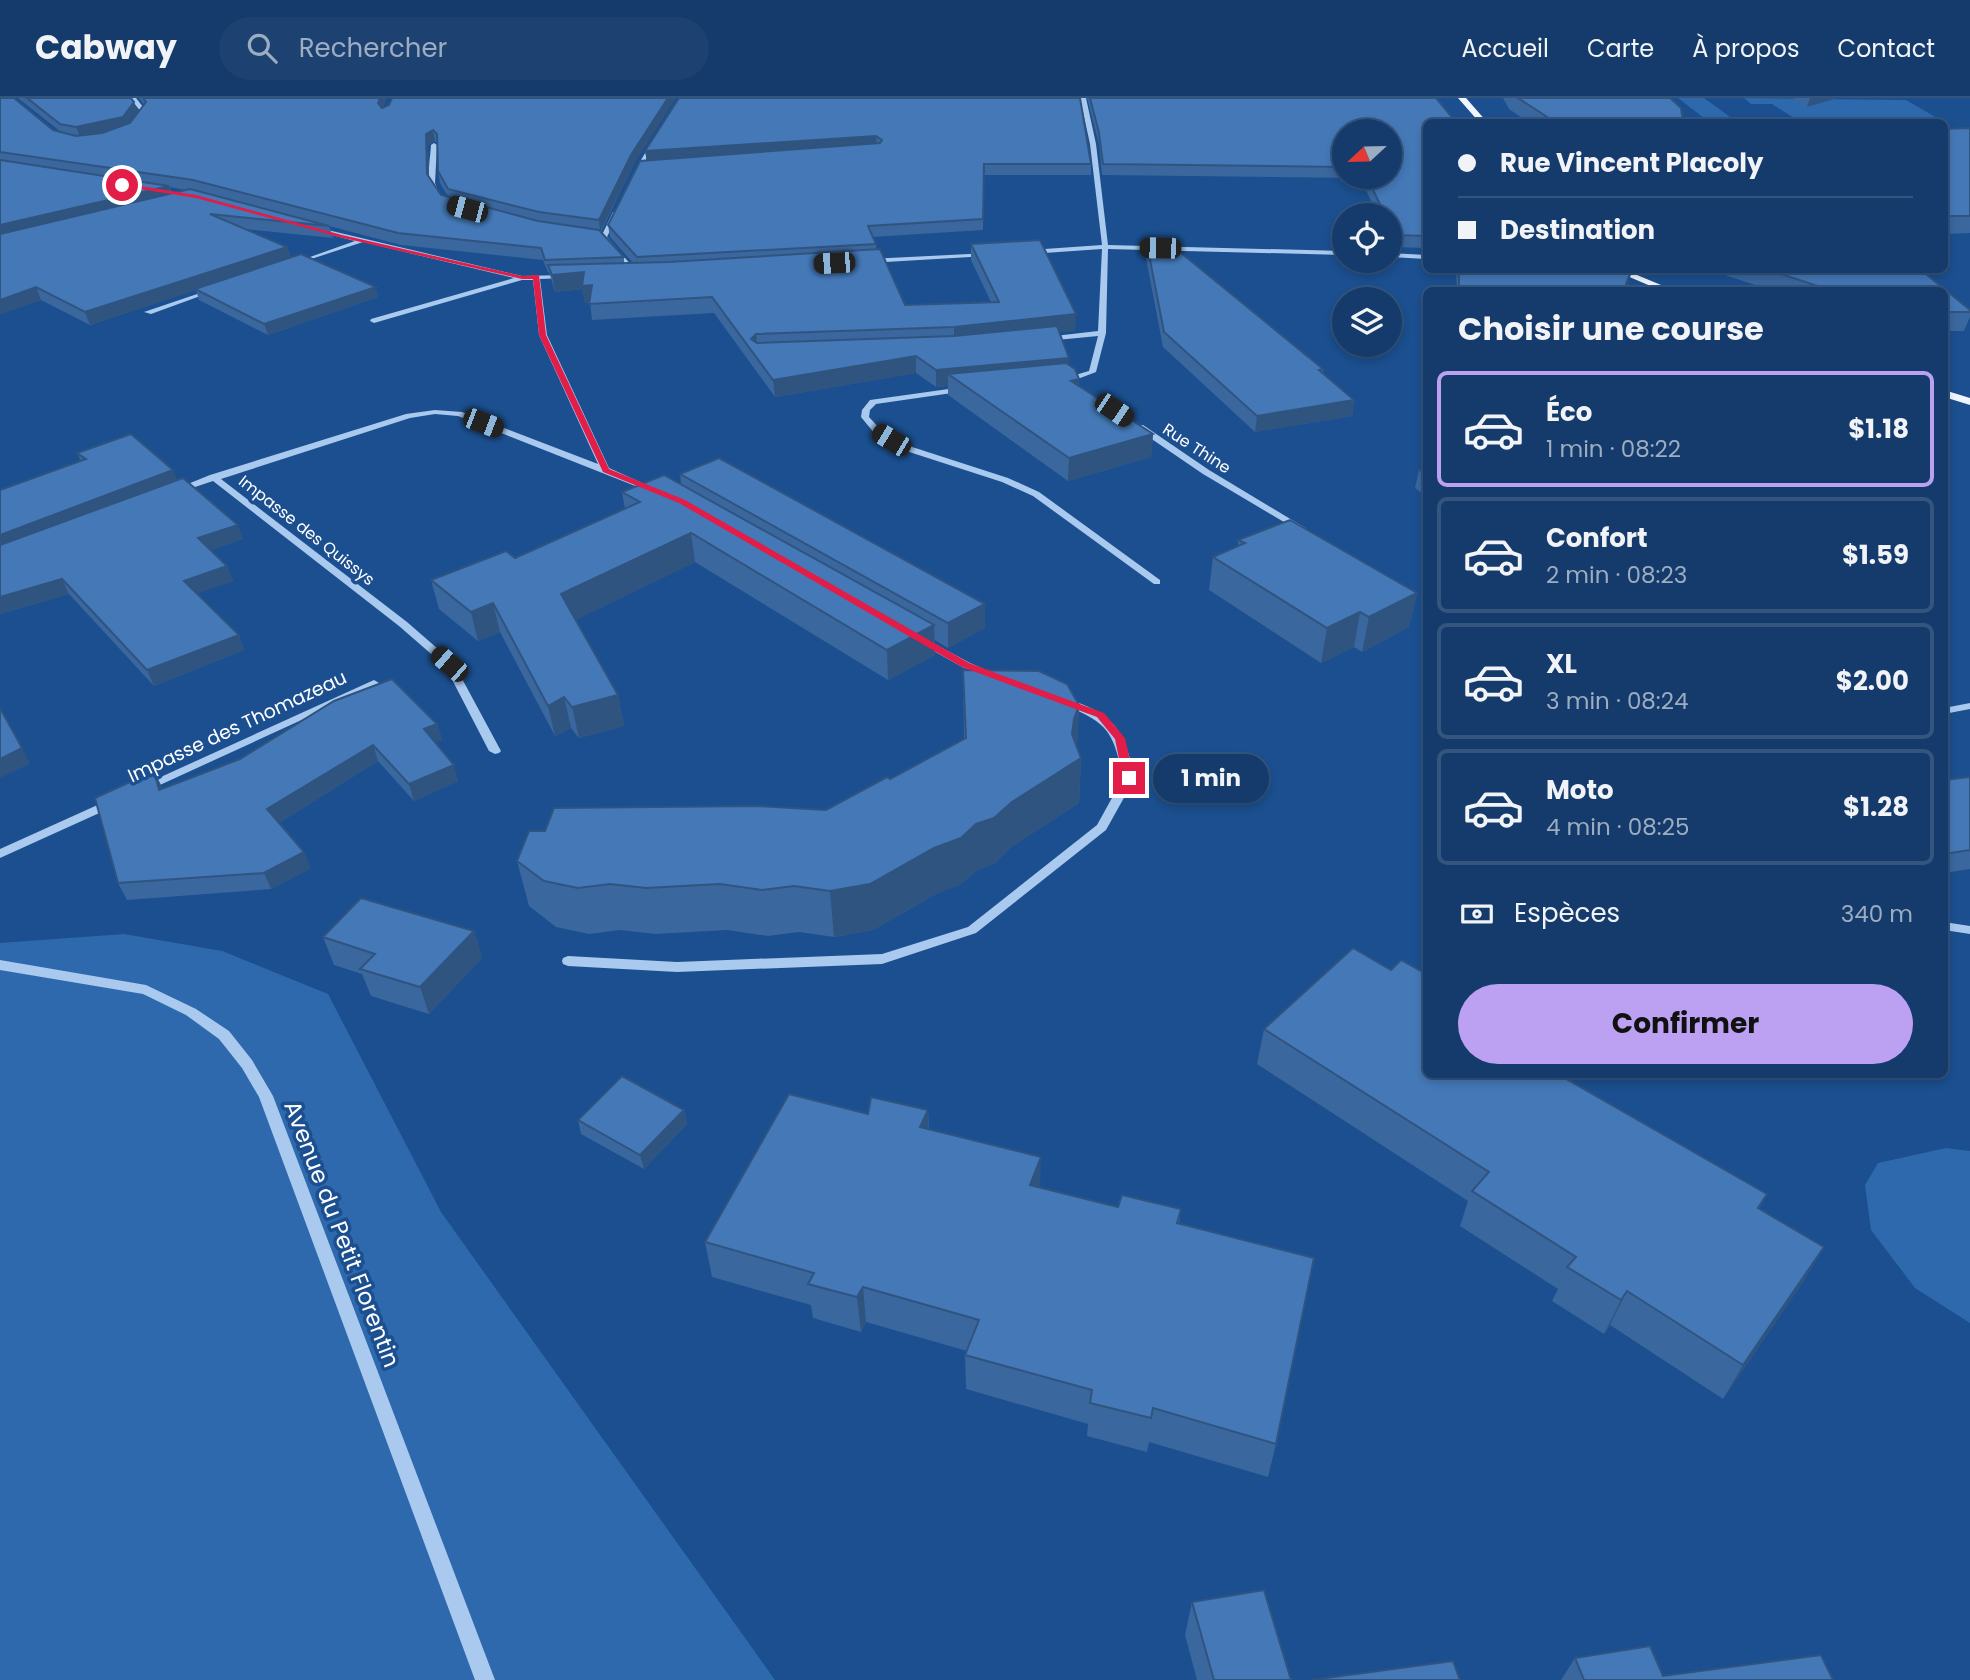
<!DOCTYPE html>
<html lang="fr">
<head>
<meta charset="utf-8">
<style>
  :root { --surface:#143b6b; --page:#1d4271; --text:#f1f3f6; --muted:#9dadc1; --line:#33557e; --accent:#bca0f2 }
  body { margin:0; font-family:Poppins,sans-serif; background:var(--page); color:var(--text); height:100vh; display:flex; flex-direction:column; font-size:26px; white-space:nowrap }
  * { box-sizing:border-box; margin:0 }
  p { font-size:23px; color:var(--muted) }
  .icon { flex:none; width:38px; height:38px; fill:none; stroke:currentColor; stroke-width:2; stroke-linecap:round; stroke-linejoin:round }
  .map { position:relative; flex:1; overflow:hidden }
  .side { position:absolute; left:1423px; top:189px; width:525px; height:791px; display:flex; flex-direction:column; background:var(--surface); border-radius:10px; box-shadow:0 4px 10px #0003,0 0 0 2px var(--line) }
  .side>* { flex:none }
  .top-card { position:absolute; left:1423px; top:21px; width:525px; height:154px; border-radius:10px; box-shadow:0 4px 10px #0003,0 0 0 2px var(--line); display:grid; align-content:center; height:154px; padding:0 35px; background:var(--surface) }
  .needle { width:46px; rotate:248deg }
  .tools { position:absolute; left:1332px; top:21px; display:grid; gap:14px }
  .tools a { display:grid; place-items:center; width:70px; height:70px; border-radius:50%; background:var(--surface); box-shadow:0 4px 10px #0003,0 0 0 2px var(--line); font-size:35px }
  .end { position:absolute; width:32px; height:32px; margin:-16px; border:9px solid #e11d48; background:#fff; box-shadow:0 0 0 4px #fff }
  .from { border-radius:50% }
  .bubble { position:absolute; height:49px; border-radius:24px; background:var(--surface); box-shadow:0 4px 10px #0003,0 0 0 2px var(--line); font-size:23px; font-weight:700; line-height:49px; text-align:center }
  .car { position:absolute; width:21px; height:42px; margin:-21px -10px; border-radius:9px; box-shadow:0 0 5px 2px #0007; background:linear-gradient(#222 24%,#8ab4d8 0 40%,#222 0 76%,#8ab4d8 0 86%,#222 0) }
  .top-card b { display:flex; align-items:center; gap:24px; height:66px; font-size:26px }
  .top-card b+b { border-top:2px solid var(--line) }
  .top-card i { width:18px; height:18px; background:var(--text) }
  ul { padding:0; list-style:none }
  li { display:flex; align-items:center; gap:21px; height:116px; margin:0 14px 10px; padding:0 21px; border:4px solid var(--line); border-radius:10px }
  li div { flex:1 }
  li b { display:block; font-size:26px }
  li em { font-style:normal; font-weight:700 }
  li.on { border-color:var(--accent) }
  li>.icon { width:63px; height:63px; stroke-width:1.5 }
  h2 { padding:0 35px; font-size:32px; line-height:84px }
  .pay { display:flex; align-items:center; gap:18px; height:77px; padding:0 35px; font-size:26px }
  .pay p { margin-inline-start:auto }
  .primary-button { display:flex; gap:14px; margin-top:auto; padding:14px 35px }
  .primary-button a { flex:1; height:80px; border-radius:42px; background:var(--accent); color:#111; font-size:28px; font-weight:700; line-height:80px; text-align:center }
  header { display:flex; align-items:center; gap:42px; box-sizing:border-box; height:98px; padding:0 35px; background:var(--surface); border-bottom:2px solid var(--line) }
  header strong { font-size:33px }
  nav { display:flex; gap:38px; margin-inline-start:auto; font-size:24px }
  .search { width:490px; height:63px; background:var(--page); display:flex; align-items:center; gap:18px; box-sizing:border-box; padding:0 24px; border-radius:38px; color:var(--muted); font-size:26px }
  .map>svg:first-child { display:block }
  .green { fill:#2e69ad }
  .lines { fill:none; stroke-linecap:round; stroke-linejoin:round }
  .minor { fill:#a9c9ee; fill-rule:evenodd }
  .major { fill:#f0f6ff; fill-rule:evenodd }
  .wall { fill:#3a679d; fill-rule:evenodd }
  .shaded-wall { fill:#305480 }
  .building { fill:#4478b7; stroke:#305480; stroke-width:2 }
  .route { fill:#e11d48 }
  .labels { text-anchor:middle; stroke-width:7; stroke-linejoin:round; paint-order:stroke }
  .far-street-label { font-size:16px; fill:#fff; stroke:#1b4f8f }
  .street-label { font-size:19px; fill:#fff; stroke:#1b4f8f }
  .near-street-label { font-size:23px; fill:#fff; stroke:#1b4f8f }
</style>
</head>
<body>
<header>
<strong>Cabway</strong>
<div class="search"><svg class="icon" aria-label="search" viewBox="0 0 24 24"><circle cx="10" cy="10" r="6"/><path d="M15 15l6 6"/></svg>Rechercher</div>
<nav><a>Accueil</a><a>Carte</a><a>À propos</a><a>Contact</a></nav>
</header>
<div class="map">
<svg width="1970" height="1582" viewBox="0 0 1970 1582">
  <rect width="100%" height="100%" fill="#1b4f8f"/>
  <g class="green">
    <path d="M1678,0H1704L1737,24H1709Z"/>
    <path d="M1744,0L1906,2L1944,24H1800L1772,6H1751Z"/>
    <path d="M124,836L222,853L328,896L441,1114L775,1582H0V845Z"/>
    <path d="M1946,1050L1970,1053V1225L1915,1190L1871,1132L1865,1087L1878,1065Z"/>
  </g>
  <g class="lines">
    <g class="minor">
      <path d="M130,0H136L147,14L141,25L136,24L141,14Z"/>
      <path d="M1080,0H1086L1096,46L1108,147L1344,153V157L1108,151L1106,235L1096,274L1075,282V286L1065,284V280L1089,273L1098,238L1046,243L1042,241L1046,239L1098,233L1102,151L1030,156L1027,154L1030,152L1102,147L1090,46Z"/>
      <path d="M653,41L658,42L636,78H632Z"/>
      <path d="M434,45L437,47L435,85L441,100L438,102C424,89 430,65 431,47Z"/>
      <path d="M613,114L618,115L607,139L638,175V177H634L601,139Z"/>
      <path d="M315,129L522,178L566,177L567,178L564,180L540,181L547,237L609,370L660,393L653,395L458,318L435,316L410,320L221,381L407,524L453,564L501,653L499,655L495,656L489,653L445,568L399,528L213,383L177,395L173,392L210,377L406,316L435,312L462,314L598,366L539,237L533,182H522L374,225L370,223L371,221L514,180L363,144L296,166V164L355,143L313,132L312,131Z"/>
      <path d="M989,155V157L987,158L869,165L866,163L869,161Z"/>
      <path d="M1390,155L1426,157V161L1390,159Z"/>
      <path d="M209,192L214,193L151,216L144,214Z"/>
      <path d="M963,289L967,291L966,293L876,306L870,312L869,319L881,332L906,347L1008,380L1039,394L1160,482V486H1154L1033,398L1002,384L900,351L875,336L861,319L862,312L870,302Z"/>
      <path d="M1137,327H1143L1209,372L1307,431L1302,434L1299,433L1203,376L1137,331Z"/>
      <path d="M922,539L970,565L998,577L993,580L962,569L918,544V540Z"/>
      <path d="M374,582L379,585L378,587L149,692L145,694L139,690L141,688Z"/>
      <path d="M1066,601C1115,615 1124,632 1135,680L1106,732L976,835L882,866L677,874L568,868L563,866L562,863L563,860L568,858L677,864L882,856L968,829L1097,727L1123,680C1113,632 1108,625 1062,606L1061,604Z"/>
      <path d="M1970,605V611L1944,616V610Z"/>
      <path d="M113,700L119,704L117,707L0,760V751Z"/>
      <path d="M1944,824L1970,828V836L1944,832Z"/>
      <path d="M0,862L146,887L196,911L229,933L252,962L273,998L495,1582H475L259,999L242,970L219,941L186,917L143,896L0,872Z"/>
    </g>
    <g class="major">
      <path d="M1458,0H1466L1487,24H1479Z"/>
      <path d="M1613,172H1625L1673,192H1660Z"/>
      <path d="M1944,292L1970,300V307L1944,299Z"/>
    </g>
  </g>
  <g class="wall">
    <path d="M0,0L53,32L61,34L18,0H131L138,14L130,25L144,7L139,0H387L383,9L633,68L601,134L624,159V165H633L610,139L608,127L647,62L645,53L679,0L1091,66V77H984L983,132L873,139L876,146V151L905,207L991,204L971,162V146L1075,233L1059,234L1069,267L1079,281V289L1153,336L1151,359L1068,383L948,297V288L936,289L916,275L775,299L714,215L592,222L590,204L585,205L582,191L555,194L549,174H548L543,162L401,147L329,128L333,140L245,131L287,149L291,160L378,199L268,237L199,202L196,192L90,227L41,202L0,216ZM435,43L437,45L438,73L440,85L449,100L441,97L429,80L428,47ZM170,89L185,92L172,95Z"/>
    <path d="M1087,0H1436L1426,24V150L1393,149L1390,142V117H1378L1360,80L1102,77L1099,46ZM1344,33L1390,79H1344Z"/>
    <path d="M1503,0H1670L1683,24H1528L1509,11Z"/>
    <path d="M1793,0H1837L1807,9Z"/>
    <path d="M1970,30V135L1944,136V31Z"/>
    <path d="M1146,141L1323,271V275L1354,302L1352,318L1255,334L1163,249L1145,155Z"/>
    <path d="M1456,172H1633H1632L1627,187L1640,192H1457Z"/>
    <path d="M1710,172H1921L1970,212V219L1964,233H1944V192H1770Z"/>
    <path d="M77,355L177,382L243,441L211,452L227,468L233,483L197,495L239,537L244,552L154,588L69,496L0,516V392L81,363Z"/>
    <path d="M1426,370V398L1415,390L1419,372Z"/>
    <path d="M680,376L985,530L948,550L935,542V557L888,582L695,464L575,522L618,597L624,628L579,640L571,630L555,638L500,534L478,543L439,511L431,482L515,460L625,411L622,394L681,386Z"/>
    <path d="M1238,442L1417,495L1409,529L1362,554L1354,549L1321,565L1209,492L1213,459L1238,448Z"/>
    <path d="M963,572L1079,607L1077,649L1081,660L1079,705L1011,749L994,766L977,772L961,786L936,796L873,832L834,839L799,834L768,838L727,832L655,836L620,832L589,836L556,829L529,808L517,763L545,733L826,712L890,681L964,641Z"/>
    <path d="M437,626L442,642L435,644L458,683L414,703L378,663L279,725L311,770L271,791L127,802L118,785L162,691L240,661Z"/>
    <path d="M1970,679V771L1944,775V682Z"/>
    <path d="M474,833L482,860L429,916L371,898L362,876L334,867L323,839Z"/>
    <path d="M1264,931L1426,976L1573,977L1571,983L1767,1096L1759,1111L1824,1149L1803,1184L1723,1301L1610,1227L1604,1236L1552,1203L1558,1191L1460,1128L1468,1103L1257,966Z"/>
    <path d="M684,1012L687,1026L644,1071L581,1036L578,1022Z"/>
    <path d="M928,1012L929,1031L1040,1089L1118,1109L1181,1111L1179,1126L1276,1346L1268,1379L1149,1344L1147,1354L1087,1338L1088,1326L966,1291L965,1257L967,1253L866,1224L861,1234L813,1220L811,1207L712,1179L705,1144L868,1016Z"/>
    <path d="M1192,1504L1291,1582H1197L1185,1537Z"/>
    <path d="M1575,1560L1663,1578L1833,1582H1561Z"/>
  </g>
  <g class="shaded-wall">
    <path d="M380,0H387L381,15L378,5Z"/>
    <path d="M668,0H676L633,68L600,134L599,122L631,57Z"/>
    <path d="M1810,0H1837L1807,9Z"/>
    <path d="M134,4L138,14L126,30L80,39L76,29Z"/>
    <path d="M433,32L435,43L428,47L429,88L427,76L426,36Z"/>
    <path d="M876,38L877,48L647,64L645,53Z"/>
    <path d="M169,88L173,100L0,140V127Z"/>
    <path d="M287,149L291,161L90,227L85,214Z"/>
    <path d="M584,174L592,187L595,204L585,205L582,191L555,194L552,177Z"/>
    <path d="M36,189L41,202L0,216V202Z"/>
    <path d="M376,189L378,199L268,237L264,226Z"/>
    <path d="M1076,216L1075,233L954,245V229Z"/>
    <path d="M756,236L758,253L751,241Z"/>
    <path d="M916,258V275L775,299L773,282Z"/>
    <path d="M1069,260L1068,277L948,276V288L936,289V272Z"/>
    <path d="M1079,281L1078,303L1071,283Z"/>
    <path d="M1354,302L1352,318L1255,334L1257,318Z"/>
    <path d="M1153,336L1151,359L1068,383L1069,360Z"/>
    <path d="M173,372L179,386L0,454V437Z"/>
    <path d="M238,427L243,441L204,455L198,440Z"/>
    <path d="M691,435L695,464L567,526L561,496Z"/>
    <path d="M227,468L233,483L190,498L184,483Z"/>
    <path d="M62,481L69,496L0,516V499Z"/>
    <path d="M1417,495L1409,529L1362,554L1369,519Z"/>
    <path d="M493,505L500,534L478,543L471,514Z"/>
    <path d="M985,506V530L948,550V525Z"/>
    <path d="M1360,514L1354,549L1321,565L1327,530Z"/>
    <path d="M934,527L935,557L888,582L887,552Z"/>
    <path d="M239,537L244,552L154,588L147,572Z"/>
    <path d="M618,597L624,628L579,640L572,609Z"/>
    <path d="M564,599L571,630L555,638L548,608Z"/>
    <path d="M1079,607L1077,651L1081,660L1079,705L1011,749L994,766L977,772L961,786L936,796L873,832L834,839L830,793L1074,621Z"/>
    <path d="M437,626L442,642L429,647L424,631Z"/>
    <path d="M373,647L378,663L274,728L267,711Z"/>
    <path d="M22,650L30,666L0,680V661Z"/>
    <path d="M454,667L458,683L414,703L409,686Z"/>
    <path d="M154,673L162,689L167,709L159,692Z"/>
    <path d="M304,754L311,770L271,791L264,775Z"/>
    <path d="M474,833L482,860L429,916L420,889Z"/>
    <path d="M684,1012L687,1026L644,1071L640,1057Z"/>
    <path d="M928,1012L929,1048L920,1029Z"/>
    <path d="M1041,1059L1040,1094L1030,1087Z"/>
    <path d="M1824,1149L1803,1184L1723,1301L1743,1267Z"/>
    <path d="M863,1189L866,1224L861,1234L857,1199Z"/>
    <path d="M1627,1193L1610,1227L1604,1236L1621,1202Z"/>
  </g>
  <g class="building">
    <path d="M0,0H14L53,32L76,38L102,35L130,25L146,4L143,0H380L378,5L382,10L389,7L392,0H668L631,57L599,122L539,114L448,91L438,73L437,36L433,32L426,36L427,76L441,97L538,123L599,132L624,159L545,162L541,150L398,135L193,82L0,54Z"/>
    <path d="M27,0H131L134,4L123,19L76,29L60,26Z"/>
    <path d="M679,0H1080L1091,66H984L983,121L868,128L876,146L637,159L608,127L640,63L880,45L882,42L876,38L645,53Z"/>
    <path d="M1090,0H1436L1456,24H1426V138L1395,137L1390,126V117H1385L1367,79H1390V33H1344V69L1103,66L1099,35Z"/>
    <path d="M1518,0H1670L1681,10L1683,24H1555Z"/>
    <path d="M1970,30V118H1944V31Z"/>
    <path d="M0,62L169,88L0,127Z"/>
    <path d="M190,91L329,128L210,116L287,149L85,214L36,189L0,202V136Z"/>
    <path d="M1146,141H1164L1323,271L1319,272L1354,302L1257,318L1164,234Z"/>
    <path d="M1040,142L1076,216L954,229L756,236L751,241L757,245L954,238L1057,228L1069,260L936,272L916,258L773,282L712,199L589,206L592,187L582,188L584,174L552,177L548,167L669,164L880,151L905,207L999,204L971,146Z"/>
    <path d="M301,156L376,189L264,226L195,191Z"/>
    <path d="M1459,172H1632L1626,186L1640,192H1459Z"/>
    <path d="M1769,172H1921L1970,212V214H1944V192H1830Z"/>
    <path d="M1066,265L1075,271L1079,281L1071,283L1153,336L1069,360L948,276Z"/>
    <path d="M131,336L173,372L0,437V392L86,361L77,355Z"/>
    <path d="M719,360L985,506L948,525L680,376Z"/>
    <path d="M1426,370V377L1419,372Z"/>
    <path d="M664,377L934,527L887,552L691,435L561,496L618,597L572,609L564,599L548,608L493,505L471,514L431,482L506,453L515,460L640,404L622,394Z"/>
    <path d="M183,380L238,427L198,440L227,468L184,483L239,537L147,572L62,481L0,499V447Z"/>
    <path d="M1290,422L1417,495L1369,519L1360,514L1327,530L1213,459L1245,445L1238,442Z"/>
    <path d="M963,572L1039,573L1067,586L1079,607L1074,621L1072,636L1081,660L1012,704L994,720L976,726L961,740L934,750L870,786L830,793L794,788L762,792L720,786L646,790L610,786L578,790L544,783L517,763L529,733H545L554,710L756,708L826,712L887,679L890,681L966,640Z"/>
    <path d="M392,581L437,626L424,631L454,667L409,686L373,647L267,711L304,754L264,775L118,785L95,700L154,673L159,692L214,671L240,661L334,603Z"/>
    <path d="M0,610L22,650L0,661Z"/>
    <path d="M1970,679V752L1944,756V682Z"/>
    <path d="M361,800L474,833L420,889L360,871L375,856L323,839Z"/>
    <path d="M1353,850L1391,872L1401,862L1426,876V976H1573L1568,982L1767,1096L1758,1110L1824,1149L1743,1267L1627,1193L1621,1202L1567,1169L1576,1159L1472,1093L1489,1074L1264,931Z"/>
    <path d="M622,978L684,1012L640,1057L578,1022Z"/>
    <path d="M789,996L868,1016L871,999L928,1012L920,1029L1041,1059L1030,1087L1118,1109L1122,1097L1181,1111L1177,1125L1314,1160L1276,1346L1153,1310L1151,1320L1090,1305L1092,1292L965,1257L979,1222L863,1189L857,1199L808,1186L814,1175L705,1144Z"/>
    <path d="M1264,1492L1291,1582H1214L1192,1504Z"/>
    <path d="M1650,1548L1663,1578L1821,1557L1833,1582H1584L1575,1560Z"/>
    <path d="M1453,1563L1460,1582H1311Z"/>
  </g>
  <path class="route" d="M122,85L196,97L342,137L522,178L539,177L546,237L609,371L685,402L969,565L1104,615L1125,640L1134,680L1129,683L1123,680L1115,641L1097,619L962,569L679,405L603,374L539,237L533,181H522L339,139L196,100L121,88Z"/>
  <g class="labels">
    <g class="far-street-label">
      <text transform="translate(1197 350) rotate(33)" y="6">Rue Thine</text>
      <text transform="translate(307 432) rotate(38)" y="6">Impasse des Quissys</text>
    </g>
    <g class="street-label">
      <text transform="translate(237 628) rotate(-25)" y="7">Impasse des Thomazeau</text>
    </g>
    <g class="near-street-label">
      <text transform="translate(342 1136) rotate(69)" y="8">Avenue du Petit Florentin</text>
    </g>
  </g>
</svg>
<div class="tools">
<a><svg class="needle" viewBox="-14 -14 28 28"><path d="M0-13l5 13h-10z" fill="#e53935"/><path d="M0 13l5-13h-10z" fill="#9dadc1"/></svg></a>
<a><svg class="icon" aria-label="locate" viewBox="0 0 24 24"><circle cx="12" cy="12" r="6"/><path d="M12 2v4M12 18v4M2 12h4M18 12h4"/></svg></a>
<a><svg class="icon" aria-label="layers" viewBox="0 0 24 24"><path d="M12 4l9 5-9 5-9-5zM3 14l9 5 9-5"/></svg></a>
</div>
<i class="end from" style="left:122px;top:87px"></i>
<i class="end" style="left:1129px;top:680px"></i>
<div class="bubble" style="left:1153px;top:656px;width:116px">1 min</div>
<i class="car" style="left:467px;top:111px;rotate:285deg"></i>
<i class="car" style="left:1160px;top:150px;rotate:271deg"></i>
<i class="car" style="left:834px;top:165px;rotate:267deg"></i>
<i class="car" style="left:1114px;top:312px;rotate:124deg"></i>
<i class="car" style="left:483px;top:325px;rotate:111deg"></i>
<i class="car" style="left:891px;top:342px;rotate:301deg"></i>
<i class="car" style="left:449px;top:566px;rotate:311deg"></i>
<div class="top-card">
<b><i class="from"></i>Rue Vincent Placoly</b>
<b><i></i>Destination</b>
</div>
<section class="side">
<h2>Choisir une course</h2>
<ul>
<li class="on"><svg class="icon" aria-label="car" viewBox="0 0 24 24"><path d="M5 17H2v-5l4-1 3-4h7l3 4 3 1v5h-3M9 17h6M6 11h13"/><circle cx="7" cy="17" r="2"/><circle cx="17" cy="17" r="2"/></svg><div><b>Éco</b><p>1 min · 08:22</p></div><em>$1.18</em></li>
<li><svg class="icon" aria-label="car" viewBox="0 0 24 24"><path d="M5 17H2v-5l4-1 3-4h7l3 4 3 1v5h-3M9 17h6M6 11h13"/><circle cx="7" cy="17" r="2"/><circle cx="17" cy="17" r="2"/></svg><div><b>Confort</b><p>2 min · 08:23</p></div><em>$1.59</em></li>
<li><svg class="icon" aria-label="car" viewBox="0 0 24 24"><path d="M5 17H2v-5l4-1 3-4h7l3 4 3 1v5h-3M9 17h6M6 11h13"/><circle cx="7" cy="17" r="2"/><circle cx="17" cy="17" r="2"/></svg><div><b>XL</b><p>3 min · 08:24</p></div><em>$2.00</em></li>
<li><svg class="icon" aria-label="car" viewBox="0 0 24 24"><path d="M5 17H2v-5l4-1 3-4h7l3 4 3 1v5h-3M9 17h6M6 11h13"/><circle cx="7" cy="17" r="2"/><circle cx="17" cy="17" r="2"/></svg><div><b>Moto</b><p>4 min · 08:25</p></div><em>$1.28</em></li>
</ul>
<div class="pay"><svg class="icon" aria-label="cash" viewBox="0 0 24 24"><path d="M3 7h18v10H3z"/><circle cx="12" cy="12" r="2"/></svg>Espèces<p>340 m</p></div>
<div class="primary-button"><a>Confirmer</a></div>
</section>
</div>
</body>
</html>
